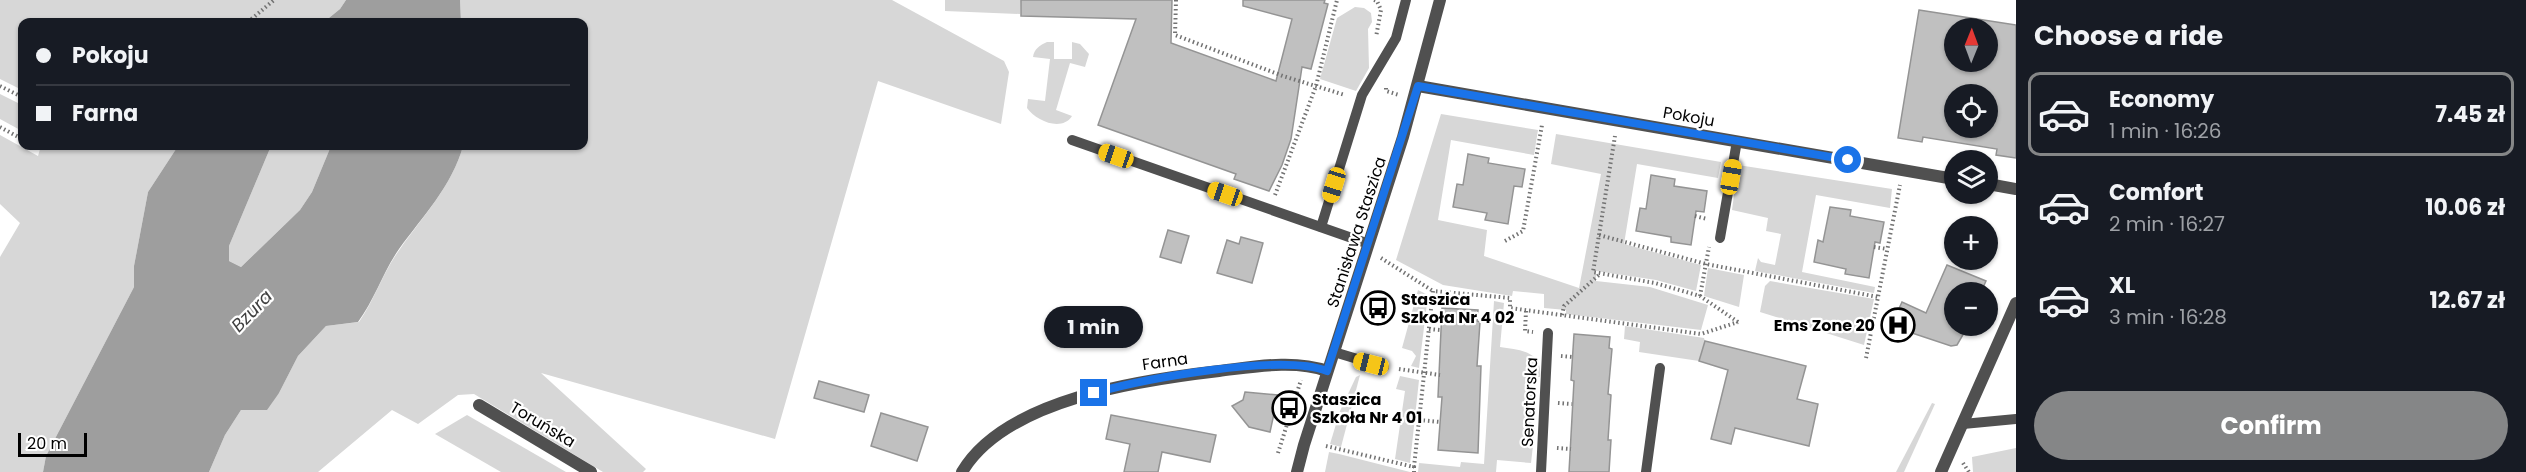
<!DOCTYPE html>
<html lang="en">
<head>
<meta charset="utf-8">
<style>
  :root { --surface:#171b24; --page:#20242c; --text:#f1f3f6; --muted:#9ea1a6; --line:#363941; --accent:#858687 }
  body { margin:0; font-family:Poppins,sans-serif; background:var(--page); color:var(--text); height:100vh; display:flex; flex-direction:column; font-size:22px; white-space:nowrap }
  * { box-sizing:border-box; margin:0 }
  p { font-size:20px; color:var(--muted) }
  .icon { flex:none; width:33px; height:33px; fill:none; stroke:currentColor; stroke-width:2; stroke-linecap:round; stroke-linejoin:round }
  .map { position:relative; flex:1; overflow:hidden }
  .panel { display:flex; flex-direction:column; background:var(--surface); width:510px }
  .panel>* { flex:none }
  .guide { position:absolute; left:18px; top:18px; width:570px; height:132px; border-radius:12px; box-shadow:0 2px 4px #0004; display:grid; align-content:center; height:132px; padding:0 18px; background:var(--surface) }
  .needle { width:39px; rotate:1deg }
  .fabs { position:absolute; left:1944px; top:18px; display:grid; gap:12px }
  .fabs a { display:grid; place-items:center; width:54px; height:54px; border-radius:50%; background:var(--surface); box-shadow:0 2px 4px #0004; font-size:30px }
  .scale { position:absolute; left:18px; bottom:15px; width:69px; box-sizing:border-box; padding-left:6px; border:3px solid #000; border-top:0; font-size:16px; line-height:21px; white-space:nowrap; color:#000; -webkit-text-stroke:4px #fff; paint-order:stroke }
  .end { position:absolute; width:27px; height:27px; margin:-14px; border:8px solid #1a73e8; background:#fff; box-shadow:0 0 0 3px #fff }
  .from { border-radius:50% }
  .bubble { position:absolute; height:42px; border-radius:21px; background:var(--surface); box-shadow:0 2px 4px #0004; font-size:20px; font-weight:700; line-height:42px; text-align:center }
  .car { position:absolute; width:18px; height:36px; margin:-18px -9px; border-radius:8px; box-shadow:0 0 4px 2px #0007; background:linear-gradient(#f5c518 24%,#345 0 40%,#f5c518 0 76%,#345 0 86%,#f5c518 0) }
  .guide b { display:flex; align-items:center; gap:21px; height:57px; font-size:22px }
  .guide b+b { border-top:2px solid var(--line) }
  .guide i { width:15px; height:15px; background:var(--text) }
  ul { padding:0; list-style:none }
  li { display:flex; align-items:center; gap:18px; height:84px; margin:0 12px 9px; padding:0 6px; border:3px solid transparent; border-radius:12px }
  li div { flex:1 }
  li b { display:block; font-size:22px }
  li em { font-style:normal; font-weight:700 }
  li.active { border-color:var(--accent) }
  li>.icon { width:54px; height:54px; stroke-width:1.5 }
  h2 { padding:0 18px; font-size:27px; line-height:72px }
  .action { display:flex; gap:12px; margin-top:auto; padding:12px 18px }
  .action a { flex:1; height:69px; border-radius:36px; background:var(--accent); color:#fff; font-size:24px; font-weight:700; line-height:69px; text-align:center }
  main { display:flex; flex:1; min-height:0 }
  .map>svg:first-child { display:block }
  .green { fill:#d7d7d7 }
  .water { fill:#9e9e9e }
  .building { fill:#c0c0c0; stroke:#949494; stroke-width:1.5; fill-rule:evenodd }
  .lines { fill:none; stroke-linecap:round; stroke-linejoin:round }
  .path { stroke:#727272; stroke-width:4; stroke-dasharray:1.5 3; stroke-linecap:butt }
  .service { stroke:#505050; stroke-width:10 }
  .minor { stroke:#505050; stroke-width:12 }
  .tertiary { stroke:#505050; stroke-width:12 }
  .route { stroke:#1a73e8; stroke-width:8 }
  .labels { text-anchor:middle; stroke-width:4.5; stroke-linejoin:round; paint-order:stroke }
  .street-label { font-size:16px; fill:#000; stroke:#fff }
  .poi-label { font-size:16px; font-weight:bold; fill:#000; stroke:#fff; text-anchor:start }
  .water-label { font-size:18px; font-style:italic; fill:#3f3f3f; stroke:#fff }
</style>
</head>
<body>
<main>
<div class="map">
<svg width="2016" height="472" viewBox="0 0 2016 472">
  <rect width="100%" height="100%" fill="#fff"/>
  <g class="green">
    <path d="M0,0H346L340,9L324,22H22V90L0,79Z"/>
    <path d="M460,0H892L1004,61L1009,72L1001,124L878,81L775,439L541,373L646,469L643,472H603L474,394L458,395L418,424L392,410L318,472H209L225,435L241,410L279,393L298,356L326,326L359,322C375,299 383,272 400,249C423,216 452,186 463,146H584V22H461Z"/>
    <path d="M945,0H1021L1020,14L945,11Z"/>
    <path d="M1355,7L1364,8L1371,13L1372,22L1368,29L1369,68L1356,91L1320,79L1337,18Z"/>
    <path d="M1047,42H1054V59H1072V42L1080,44L1089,54L1085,67L1070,63L1056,110L1072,116C1062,132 1036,121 1027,108L1028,99L1045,101L1050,59L1033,57C1034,49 1040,45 1047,42Z"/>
    <path d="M0,94L22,105V131L0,119Z"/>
    <path d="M1441,114L1538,130L1534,155L1451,140L1438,220L1487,230L1484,256L1579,288L1601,174L1551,164L1556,134L1721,162L1718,178L1637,164L1624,244L1701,265L1696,291L1656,280L1596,271V281L1650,287L1708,305L1701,330L1566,314V310L1544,308V294L1513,291L1512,296L1443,285L1396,260Z"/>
    <path d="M0,135L38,156L41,146H178L148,192L134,266V287L46,456L43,472H0V257L20,223L0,204Z"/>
    <path d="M271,146H331L312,192L300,210L241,267L229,261V246Z"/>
    <path d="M1738,165L1892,189L1890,208L1816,195L1802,272L1875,287L1874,293L1755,271L1758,258L1761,262L1775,265L1781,234L1766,231L1768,218L1732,210Z"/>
    <path d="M1708,268L1744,275L1739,307L1704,296Z"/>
    <path d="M1770,281L1874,299L1864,345L1760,312L1765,286Z"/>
    <path d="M1418,290L1428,295L1419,368L1411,366L1416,356L1412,351L1402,348Z"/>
    <path d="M1494,301L1504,303L1500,347C1520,350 1543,351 1540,377H1536L1531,427L1535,428L1531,463L1497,460L1496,472H1418L1419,463L1460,467L1461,462L1484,464Z"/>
    <path d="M1625,326L1704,338L1705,341L1699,361L1639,352L1640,342L1624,339Z"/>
    <path d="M1360,375L1341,447L1330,444L1340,411L1356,377Z"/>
    <path d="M1400,376L1419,380L1410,463L1395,459L1405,391L1396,389Z"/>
    <path d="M1932,403L1935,404L1904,472H1896Z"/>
    <path d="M467,415L566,472H501L435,434Z"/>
    <path d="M2016,448V472H1973L1972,457Z"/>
    <path d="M1329,452L1339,454L1410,472H1325Z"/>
  </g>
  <g class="water">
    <path d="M346,0H460L461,22H324L340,9Z"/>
    <path d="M178,146H271L229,246V261L241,267L300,210L312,192L331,146H463C452,186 423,216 399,249C383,272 375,299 358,322L326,326L298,356L279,393L267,410H241L225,435L209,472H43L46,456L134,287V266L148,192Z"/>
  </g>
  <g class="building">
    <path d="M1021,0H1172L1171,43L1276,81L1292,19L1243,6V0H1325L1324,3L1328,4L1311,69L1302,67L1291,139L1282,165L1269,191L1234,179L1236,174L1098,125L1136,19L1021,16Z"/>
    <path d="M1919,10L2016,25V158L1996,155L1997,149L1923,137L1922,142L1898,138ZM1954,28H1988V62H1954ZM1954,94H1988V128H1954Z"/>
    <path d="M1468,154L1489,158L1488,163L1525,169L1522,187L1514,186L1508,224L1485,220L1487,213L1453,207L1457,184L1463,185Z"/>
    <path d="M1651,175L1675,179L1674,186L1707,191L1704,212L1696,211L1691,245L1671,242V237L1636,231L1640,208L1646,209Z"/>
    <path d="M1830,207L1851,210L1850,216L1884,222L1880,243L1875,242L1869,278L1845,274L1846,269L1814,262L1818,240L1823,242Z"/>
    <path d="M1168,230L1189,236L1181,263L1160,257Z"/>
    <path d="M1241,237L1263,243L1252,283L1217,273L1227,240L1239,244Z"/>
    <path d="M1947,265L1986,281L1981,292H1954V326H1968L1957,345L1951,346L1891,326L1902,302L1926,313Z"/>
    <path d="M1442,308L1478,310L1477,321L1480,322L1477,366H1481L1478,453L1438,450L1442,397H1438Z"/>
    <path d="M1574,334L1610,337L1609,348L1612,349L1608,394L1611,395L1608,440H1611L1609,472H1569L1574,381L1571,380Z"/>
    <path d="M1705,341L1806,366L1797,399L1818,404L1809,446L1735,428L1731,444L1711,439L1728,370L1699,361Z"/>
    <path d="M819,381L869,395L864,412L814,398Z"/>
    <path d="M1245,392L1278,395L1270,432L1249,427L1232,406L1243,400Z"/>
    <path d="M881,413L928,427L917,461L871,446Z"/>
    <path d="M1111,415L1216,435L1210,462L1162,452L1158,472H1124L1130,444L1106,439Z"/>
  </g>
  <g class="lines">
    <g class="path">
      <path d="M1176,0L1175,35L1283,76L1345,95"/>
      <path d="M1374,0L1377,1L1381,10L1376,37"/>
      <path d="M248,22L274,0"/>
      <path d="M0,86L22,97"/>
      <path d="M1386,88V91L1399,95"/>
      <path d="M0,127L22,139"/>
      <path d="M34,146L37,147"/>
      <path d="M1275,195L1316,86L1337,0"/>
      <path d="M1695,216L1707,219"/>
      <path d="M1599,235L1615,136"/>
      <path d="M1505,241L1523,231L1542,125"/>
      <path d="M1874,247L1887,249"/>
      <path d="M1381,258L1433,291"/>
      <path d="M1700,296L1709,247"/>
      <path d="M1526,311L1525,331L1533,332"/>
      <path d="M1562,315L1564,306L1600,274"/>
      <path d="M1738,322L1700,296L1655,283L1593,272L1599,235L1706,264L1878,297"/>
      <path d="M1429,329L1440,330"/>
      <path d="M1561,356L1573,357"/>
      <path d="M1866,358L1900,185"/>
      <path d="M1399,369L1440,375"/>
      <path d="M1558,403L1572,404"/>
      <path d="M1419,420L1440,422"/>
      <path d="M1326,446L1414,467V472"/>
      <path d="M1557,448L1571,449"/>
      <path d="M1278,453L1301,380"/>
      <path d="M1963,463L1969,472"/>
      <path d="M1414,467L1433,291L1510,298V308L1701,334L1738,322"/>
    </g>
    <g class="service">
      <path d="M1072,140L1369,244"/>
      <path d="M1321,227L1362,95L1396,38L1406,0"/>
      <path d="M1720,238L1737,141"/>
      <path d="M1334,352L1384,367"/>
      <path d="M1963,424L2016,419"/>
      <path d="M1541,472L1548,333"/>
      <path d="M1646,472L1660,368"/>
    </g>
    <g class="minor">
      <path d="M1418,86L1954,179"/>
      <path d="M1988,184L2016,189"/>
      <path d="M479,405L591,472"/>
      <path d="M962,472C1005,399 1141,380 1219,371C1253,367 1294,359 1327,371"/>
      <path d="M1941,472L2016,303"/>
    </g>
    <path class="tertiary" d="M1297,472L1304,445L1403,137L1440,0"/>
  </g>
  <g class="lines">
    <path class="route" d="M1094,393C1144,379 1280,353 1327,371L1418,86L1848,160"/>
  </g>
  <defs>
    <g id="bus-ring" transform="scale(1.725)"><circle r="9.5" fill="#fff" stroke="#000" stroke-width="1.5"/><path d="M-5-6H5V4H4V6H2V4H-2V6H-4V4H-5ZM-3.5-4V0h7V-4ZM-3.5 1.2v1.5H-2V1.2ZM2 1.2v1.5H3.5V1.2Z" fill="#000"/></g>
    <g id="hospital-ring" transform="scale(1.725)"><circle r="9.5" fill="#fff" stroke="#000" stroke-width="1.5"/><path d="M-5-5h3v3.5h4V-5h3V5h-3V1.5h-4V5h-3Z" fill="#000"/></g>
  </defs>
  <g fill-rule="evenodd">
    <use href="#bus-ring" x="1378" y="308"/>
    <use href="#hospital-ring" x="1898" y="325"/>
    <use href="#bus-ring" x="1289" y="408"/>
  </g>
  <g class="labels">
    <g class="street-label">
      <text transform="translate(1689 116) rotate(10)" y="6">Pokoju</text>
      <text transform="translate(1356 232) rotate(-72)" y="6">Stanisława Staszica</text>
      <text transform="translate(1165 361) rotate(-8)" y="6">Farna</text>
      <text transform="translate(1529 402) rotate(-87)" y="6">Senatorska</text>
      <text transform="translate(543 424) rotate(31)" y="6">Toruńska</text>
    </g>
    <g class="poi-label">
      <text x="1401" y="305">Staszica<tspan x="1401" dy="18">Szkoła Nr 4 02</tspan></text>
      <text x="1875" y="331" text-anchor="end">Ems Zone 20</text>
      <text x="1312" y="405">Staszica<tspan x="1312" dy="18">Szkoła Nr 4 01</tspan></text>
    </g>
    <g class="water-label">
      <text transform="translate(252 311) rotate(-46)" y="6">Bzura</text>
    </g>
  </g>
</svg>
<div class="fabs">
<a><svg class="needle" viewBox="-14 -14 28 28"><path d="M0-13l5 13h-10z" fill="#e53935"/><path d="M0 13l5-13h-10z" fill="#9ea1a6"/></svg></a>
<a><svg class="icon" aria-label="locate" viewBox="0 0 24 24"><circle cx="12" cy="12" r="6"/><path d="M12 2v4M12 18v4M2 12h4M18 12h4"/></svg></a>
<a><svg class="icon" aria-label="layers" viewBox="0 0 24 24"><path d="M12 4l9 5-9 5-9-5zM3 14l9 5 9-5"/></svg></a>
<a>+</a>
<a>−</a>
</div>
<div class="scale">20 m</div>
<i class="end from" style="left:1848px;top:160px"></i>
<i class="end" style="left:1094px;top:393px"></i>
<div class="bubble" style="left:1044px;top:306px;width:99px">1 min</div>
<i class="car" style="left:1116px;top:156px;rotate:289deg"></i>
<i class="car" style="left:1731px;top:177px;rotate:10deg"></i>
<i class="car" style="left:1334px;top:185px;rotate:197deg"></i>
<i class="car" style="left:1225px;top:194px;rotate:289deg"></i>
<i class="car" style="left:1371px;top:364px;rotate:284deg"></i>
<div class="guide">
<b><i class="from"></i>Pokoju</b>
<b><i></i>Farna</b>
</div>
</div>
<section class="panel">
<h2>Choose a ride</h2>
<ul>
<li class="active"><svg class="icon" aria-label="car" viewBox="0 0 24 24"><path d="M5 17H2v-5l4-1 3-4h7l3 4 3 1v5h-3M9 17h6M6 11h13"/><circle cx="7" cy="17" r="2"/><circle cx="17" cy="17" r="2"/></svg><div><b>Economy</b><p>1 min · 16:26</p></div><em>7.45 zł</em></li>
<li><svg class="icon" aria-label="car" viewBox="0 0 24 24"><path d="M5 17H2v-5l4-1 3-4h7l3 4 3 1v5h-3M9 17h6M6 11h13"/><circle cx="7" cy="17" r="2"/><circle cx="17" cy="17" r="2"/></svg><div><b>Comfort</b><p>2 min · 16:27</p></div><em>10.06 zł</em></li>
<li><svg class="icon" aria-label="car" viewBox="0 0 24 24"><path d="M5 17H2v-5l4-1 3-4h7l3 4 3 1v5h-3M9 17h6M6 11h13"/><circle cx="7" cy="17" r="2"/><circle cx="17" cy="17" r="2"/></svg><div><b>XL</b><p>3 min · 16:28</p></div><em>12.67 zł</em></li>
</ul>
<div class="action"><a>Confirm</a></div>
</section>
</main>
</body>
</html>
